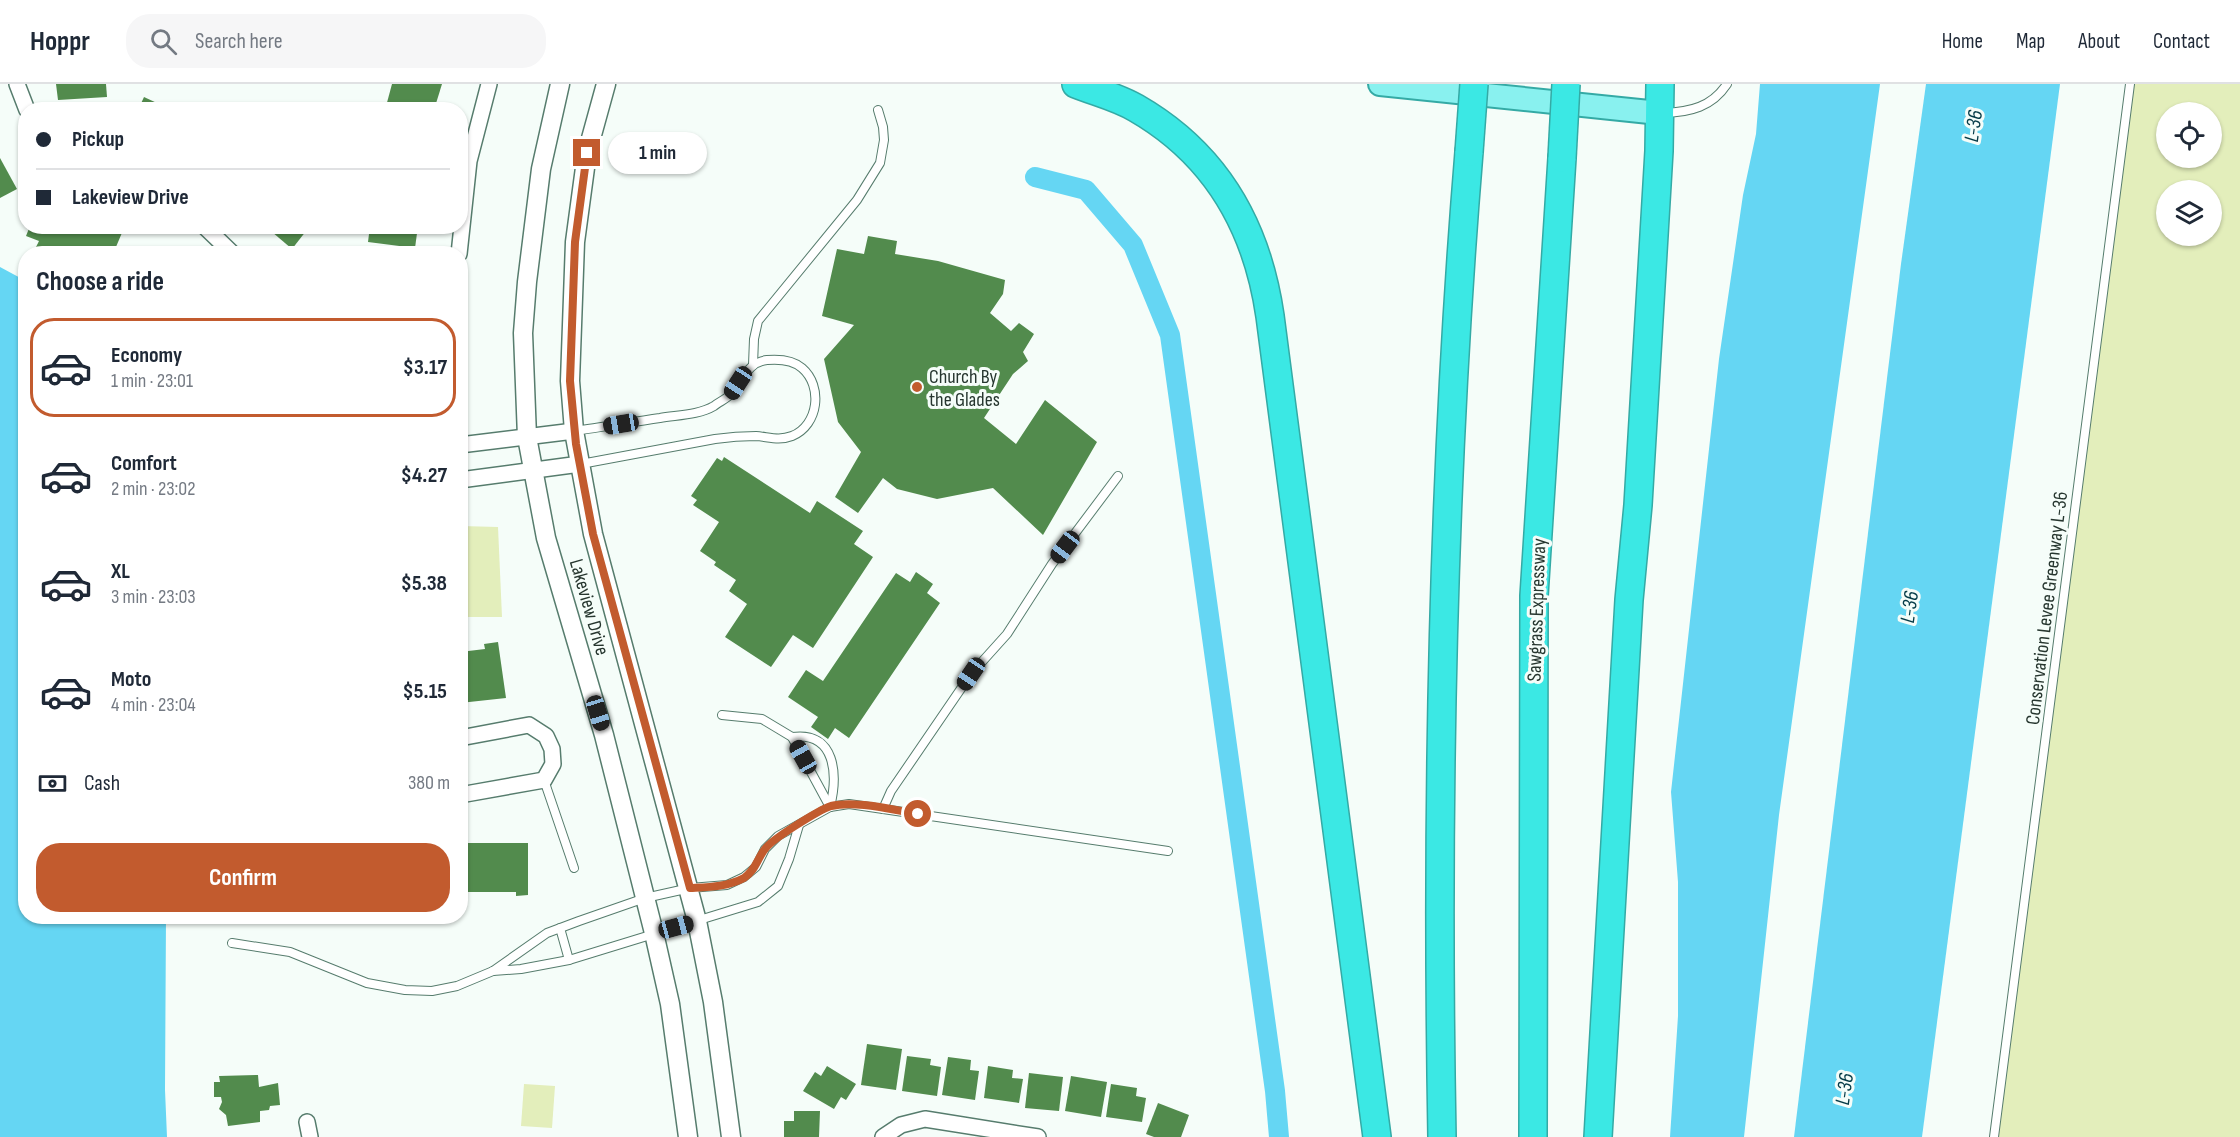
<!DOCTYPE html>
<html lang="en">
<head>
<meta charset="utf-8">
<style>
  :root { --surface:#fff; --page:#f6f6f7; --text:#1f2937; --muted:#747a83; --line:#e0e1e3; --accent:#c25b2e }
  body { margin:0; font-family:"Sofia Sans Condensed",sans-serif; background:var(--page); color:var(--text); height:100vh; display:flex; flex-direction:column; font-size:22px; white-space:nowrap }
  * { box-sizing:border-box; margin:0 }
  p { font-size:20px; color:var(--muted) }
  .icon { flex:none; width:33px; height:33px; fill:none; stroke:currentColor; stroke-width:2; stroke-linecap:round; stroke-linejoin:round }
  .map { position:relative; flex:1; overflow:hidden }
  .side { position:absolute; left:18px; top:162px; width:450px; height:678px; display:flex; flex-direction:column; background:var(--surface); border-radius:24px; box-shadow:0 2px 4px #0004 }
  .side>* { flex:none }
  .banner { position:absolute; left:18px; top:18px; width:450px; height:132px; border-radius:24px; box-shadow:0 2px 4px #0004; display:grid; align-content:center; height:132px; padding:0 18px; background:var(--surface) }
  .buttons { position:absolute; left:2156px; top:18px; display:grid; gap:12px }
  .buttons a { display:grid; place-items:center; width:66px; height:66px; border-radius:50%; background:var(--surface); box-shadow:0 2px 4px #0004; font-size:30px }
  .end { position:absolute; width:27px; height:27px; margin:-14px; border:8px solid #c25b2e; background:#fff; box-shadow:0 0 0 3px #fff }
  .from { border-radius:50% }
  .bubble { position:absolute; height:42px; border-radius:21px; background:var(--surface); box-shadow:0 2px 4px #0004; font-size:20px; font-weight:700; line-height:42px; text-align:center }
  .car { position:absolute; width:18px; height:36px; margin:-18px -9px; border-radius:8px; box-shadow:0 0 4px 2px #0007; background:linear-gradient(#222 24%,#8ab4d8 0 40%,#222 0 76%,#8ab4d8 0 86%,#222 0) }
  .banner b { display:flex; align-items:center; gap:21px; height:57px; font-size:22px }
  .banner b+b { border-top:2px solid var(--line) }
  .banner i { width:15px; height:15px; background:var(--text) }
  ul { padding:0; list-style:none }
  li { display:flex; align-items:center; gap:18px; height:99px; margin:0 12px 9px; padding:0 6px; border:3px solid transparent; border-radius:24px }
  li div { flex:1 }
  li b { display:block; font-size:22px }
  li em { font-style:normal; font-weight:700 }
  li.current { border-color:var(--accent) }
  li>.icon { width:54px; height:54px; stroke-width:1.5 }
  h2 { padding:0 18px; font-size:27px; line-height:72px }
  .pay { display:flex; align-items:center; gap:15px; height:66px; padding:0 18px; font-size:22px }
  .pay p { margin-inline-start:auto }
  .action { display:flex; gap:12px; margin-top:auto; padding:12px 18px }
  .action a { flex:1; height:69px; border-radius:24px; background:var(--accent); color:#fff; font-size:24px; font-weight:700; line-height:69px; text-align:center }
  header { display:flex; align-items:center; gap:36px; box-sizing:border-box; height:84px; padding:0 30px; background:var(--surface); border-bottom:2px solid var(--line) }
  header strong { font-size:28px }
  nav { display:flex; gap:33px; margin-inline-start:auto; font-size:21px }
  .search { width:420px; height:54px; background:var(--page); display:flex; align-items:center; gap:15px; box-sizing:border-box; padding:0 21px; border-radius:24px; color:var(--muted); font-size:22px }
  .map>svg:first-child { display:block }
  .green { fill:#e3eebb; fill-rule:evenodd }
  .water { fill:#65d6f3 }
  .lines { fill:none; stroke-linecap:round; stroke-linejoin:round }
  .canal { stroke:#65d6f3; stroke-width:20 }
  .building { fill:#528b4d }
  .service-casing { stroke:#567c6d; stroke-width:10 }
  .minor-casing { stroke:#567c6d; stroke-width:18 }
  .tertiary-casing { stroke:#567c6d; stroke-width:21 }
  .primary-casing { stroke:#34aaa5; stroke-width:26 }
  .motorway-casing { stroke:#34aaa5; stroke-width:30 }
  .service { stroke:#fff; stroke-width:8 }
  .minor { stroke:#fff; stroke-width:15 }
  .tertiary { stroke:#fff; stroke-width:18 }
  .primary { stroke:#89f1ef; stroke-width:22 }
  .motorway { stroke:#3be8e4; stroke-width:27 }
  .motorway-bridge-casing { stroke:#34aaa5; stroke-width:30; stroke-linecap:butt }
  .motorway-bridge { stroke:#3be8e4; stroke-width:27 }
  .route { stroke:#c25b2e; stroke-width:8 }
  .poi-dot { fill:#c25b2e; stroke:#f5fdf9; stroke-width:2 }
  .labels { text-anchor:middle; stroke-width:6; stroke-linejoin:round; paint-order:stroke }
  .poi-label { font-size:20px; fill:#26362f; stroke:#f5fdf9; text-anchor:start }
  .street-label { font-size:20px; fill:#26362f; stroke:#f5fdf9 }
  .water-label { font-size:21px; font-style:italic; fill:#063c48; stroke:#f5fdf9 }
</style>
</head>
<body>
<header>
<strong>Hoppr</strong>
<div class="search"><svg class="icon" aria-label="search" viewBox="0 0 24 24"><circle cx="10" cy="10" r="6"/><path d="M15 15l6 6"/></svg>Search here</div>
<nav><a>Home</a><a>Map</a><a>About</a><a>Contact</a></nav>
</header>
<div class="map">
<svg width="2240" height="1053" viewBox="0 0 2240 1053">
  <rect width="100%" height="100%" fill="#f5fdf9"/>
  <g class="green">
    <path d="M2130,0H2240V1053H1994ZM2166,28H2211V74H2166ZM2166,106H2211V152H2166Z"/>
    <path d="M461,442L498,443L502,533H461Z"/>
    <path d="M524,1000L555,1002L552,1044L521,1042Z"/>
  </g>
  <g class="water">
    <path d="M1760,0H1880L1779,731L1744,1053H1670L1678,932V798L1671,708L1719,275L1743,111L1756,50Z"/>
    <path d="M1926,0H2060L1922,1053H1794L1901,180Z"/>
    <path d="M0,183L26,197V832L166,833L165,1006L167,1053H0Z"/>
  </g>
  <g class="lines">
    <path class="canal" d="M1035,93L1086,106L1133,161L1170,251L1275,1007L1279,1053"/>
  </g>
  <g class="building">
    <path d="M56,0H106L107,13L58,16Z"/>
    <path d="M392,0H442L434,26H385Z"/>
    <path d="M144,13L172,26H138Z"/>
    <path d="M0,74L17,105L0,114Z"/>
    <path d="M30,142H121L124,144L113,170H52L36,163L39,157L26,152Z"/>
    <path d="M265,142H310L292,165Z"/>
    <path d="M370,142H418L415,164L368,158Z"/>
    <path d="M868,152L897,157L895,170L938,177L1005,196L1003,210L990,229L1011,247L1019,239L1034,250L1023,268L1028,277L1013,290L984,334L1016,360L1045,316L1097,358L1043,451L993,404L937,415L897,405L883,394L858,429L835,413L861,368L838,338L824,275L854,241L822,232L837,165L864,170Z"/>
    <path d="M724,373L810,429L817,417L863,447L854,460L873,473L813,564L793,551L771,583L725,553L747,520L729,507L736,496L714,481L716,478L700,467L719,438L693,421L697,416L691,412L717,374L722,377Z"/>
    <path d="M916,488L933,500L927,509L940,519L849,654L835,644L828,655L811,643L818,633L788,613L806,586L823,597L896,489L910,498Z"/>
    <path d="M498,558L506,614L460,619V568L485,565L484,560Z"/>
    <path d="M460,759H528V811L516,812V808H460Z"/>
    <path d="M867,960L902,965L896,1006L861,1001Z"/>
    <path d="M907,972L931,975L930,981L941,983L937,1012L902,1007Z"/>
    <path d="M948,973L971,976L970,986L979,987L975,1016L942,1011Z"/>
    <path d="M827,982L856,1000L846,1016L841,1013L834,1025L803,1007L815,988L821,992Z"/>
    <path d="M988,982L1013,986L1012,994L1023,995L1019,1019L984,1014Z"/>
    <path d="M1029,989L1063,993L1059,1027L1025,1024Z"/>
    <path d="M258,991L259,1003L278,999L280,1021L270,1022L269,1026L260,1027V1038L228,1042L226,1031L219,1025L222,1018L221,1013H214V998H220L219,992Z"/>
    <path d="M1071,992L1107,998L1101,1033L1065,1027Z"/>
    <path d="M1111,1000L1137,1004L1136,1012L1146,1014L1142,1038L1106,1033Z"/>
    <path d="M1158,1019L1189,1031L1181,1053H1154L1146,1050Z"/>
    <path d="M794,1027H820L819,1053H784V1037H794Z"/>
  </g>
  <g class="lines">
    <g class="service-casing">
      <g id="service">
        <path d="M1664,29C1690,28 1712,23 1727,0"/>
        <path d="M753,281L754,255L758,237L857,116L880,79L884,56L883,43L878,26"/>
        <path d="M574,347C603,343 632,338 660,334C677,331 699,331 714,322C719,318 728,314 732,309C743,296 748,278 767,276C779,275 793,276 802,284C823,302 819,341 792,352C779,357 769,353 756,352C742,352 729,353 715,355L581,380"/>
        <path d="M722,631L762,635L792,653L830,723"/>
        <path d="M792,653C836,647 838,691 830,723"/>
        <path d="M544,696L574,784"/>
        <path d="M883,725L891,707L971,590L1007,550L1052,480L1118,392"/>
        <path d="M560,844L569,876"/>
        <path d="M232,859L290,868L367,899L405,906L432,907L457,902L493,887L547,849L579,837L645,814L690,804L727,801L744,793L756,783L765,765L778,752L830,723L849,720L1168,767"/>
        <path d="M493,887L521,885L569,876L758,818L778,802L789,775L799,741"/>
        <path d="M1994,1053L2130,0"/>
      </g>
    </g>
    <g class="minor-casing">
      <g id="minor">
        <path d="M17,0L27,26"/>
        <path d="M204,142L233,170"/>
        <path d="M459,170L469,77L489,0"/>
        <path d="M460,361L574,347"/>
        <path d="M460,396L580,380"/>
        <path d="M460,654L529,641L546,652L552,665L553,680L544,696L460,711"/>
        <path d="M307,1038L310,1053"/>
        <path d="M883,1053L901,1041L925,1035L1038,1053"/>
      </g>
    </g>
    <g class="tertiary-casing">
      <g id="tertiary">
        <path d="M560,0L541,85L527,198L523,249L527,353L546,454L604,651L654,849L670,920L688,1053"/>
        <path d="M606,0L587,69L575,158L570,297L574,347L593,450L697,837L713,918L731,1053"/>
      </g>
    </g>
    <g class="primary-casing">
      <path id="primary" d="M1380,0L1659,29"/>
    </g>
    <g class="motorway-casing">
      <g id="motorway">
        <path d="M1076,0C1096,8 1117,13 1136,24C1216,70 1257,142 1270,232L1377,1053"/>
        <path d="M1442,1053C1436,725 1442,395 1469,68"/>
        <path d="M1533,1053L1534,512L1562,74"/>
        <path d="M1598,1053L1629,516L1638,421L1659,67L1660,0"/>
      </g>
    </g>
    <use href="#service" class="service"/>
    <use href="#minor" class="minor"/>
    <use href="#tertiary" class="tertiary"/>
    <use href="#primary" class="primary"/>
    <use href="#motorway" class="motorway"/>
    <g class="motorway-bridge-casing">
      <g id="motorway-bridge">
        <path d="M1469,68L1474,0"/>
        <path d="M1562,74L1566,0"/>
      </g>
    </g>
    <use href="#motorway-bridge" class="motorway-bridge"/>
  </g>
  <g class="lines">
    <path class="route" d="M587,69L575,158L570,297L576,360L593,450L690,804C708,803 727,803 744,794C756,786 757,775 765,765C772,755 819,726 831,722C855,716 893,726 918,730"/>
  </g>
  <circle class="poi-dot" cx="917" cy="303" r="6"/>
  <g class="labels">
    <g class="poi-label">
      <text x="929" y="299">Church By<tspan x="929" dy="23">the Glades</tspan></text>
    </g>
    <g class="street-label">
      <text transform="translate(590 523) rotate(74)" y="7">Lakeview Drive</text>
      <text transform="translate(2046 524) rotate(-83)" y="7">Conservation Levee Greenway L-36</text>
      <text transform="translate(1536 526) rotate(-88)" y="7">Sawgrass Expressway</text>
    </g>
    <g class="water-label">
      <text transform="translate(1973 42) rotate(-82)" y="7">L-36</text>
      <text transform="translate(1909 523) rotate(-82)" y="7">L-36</text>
      <text transform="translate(1844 1005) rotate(-82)" y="7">L-36</text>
    </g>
  </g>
</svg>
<div class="buttons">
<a><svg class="icon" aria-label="locate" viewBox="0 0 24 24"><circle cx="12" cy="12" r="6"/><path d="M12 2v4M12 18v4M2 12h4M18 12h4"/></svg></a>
<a><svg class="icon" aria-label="layers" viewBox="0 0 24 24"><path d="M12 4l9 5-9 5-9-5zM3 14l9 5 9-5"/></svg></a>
</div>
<i class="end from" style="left:918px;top:730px"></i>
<i class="end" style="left:587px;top:69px"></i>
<div class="bubble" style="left:608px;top:48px;width:99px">1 min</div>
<i class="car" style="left:738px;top:299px;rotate:213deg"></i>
<i class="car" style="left:621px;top:340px;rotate:261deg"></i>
<i class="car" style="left:1065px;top:463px;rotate:217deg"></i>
<i class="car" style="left:971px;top:590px;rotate:214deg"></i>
<i class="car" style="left:598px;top:629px;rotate:163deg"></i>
<i class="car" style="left:803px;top:673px;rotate:331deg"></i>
<i class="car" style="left:676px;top:843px;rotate:75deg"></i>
<div class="banner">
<b><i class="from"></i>Pickup</b>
<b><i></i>Lakeview Drive</b>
</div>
<section class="side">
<h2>Choose a ride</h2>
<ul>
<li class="current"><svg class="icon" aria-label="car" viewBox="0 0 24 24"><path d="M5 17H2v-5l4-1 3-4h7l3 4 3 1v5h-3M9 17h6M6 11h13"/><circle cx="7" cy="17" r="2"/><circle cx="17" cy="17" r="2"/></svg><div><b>Economy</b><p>1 min · 23:01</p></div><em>$3.17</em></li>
<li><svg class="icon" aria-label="car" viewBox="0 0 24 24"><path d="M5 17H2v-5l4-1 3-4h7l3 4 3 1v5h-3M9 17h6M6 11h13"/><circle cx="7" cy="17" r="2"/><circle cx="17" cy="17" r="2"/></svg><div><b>Comfort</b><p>2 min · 23:02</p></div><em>$4.27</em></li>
<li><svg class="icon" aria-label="car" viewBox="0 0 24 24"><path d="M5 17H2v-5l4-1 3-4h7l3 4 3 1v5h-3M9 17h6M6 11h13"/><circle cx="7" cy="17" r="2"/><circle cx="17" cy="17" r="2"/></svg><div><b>XL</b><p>3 min · 23:03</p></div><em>$5.38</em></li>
<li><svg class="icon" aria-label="car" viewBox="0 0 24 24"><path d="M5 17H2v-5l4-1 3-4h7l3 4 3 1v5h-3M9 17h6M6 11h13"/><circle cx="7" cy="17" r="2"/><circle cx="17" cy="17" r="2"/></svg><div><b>Moto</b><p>4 min · 23:04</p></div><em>$5.15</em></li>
</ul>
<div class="pay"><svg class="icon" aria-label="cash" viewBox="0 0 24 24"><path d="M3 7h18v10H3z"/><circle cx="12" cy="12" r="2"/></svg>Cash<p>380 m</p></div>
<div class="action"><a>Confirm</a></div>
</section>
</div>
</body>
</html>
